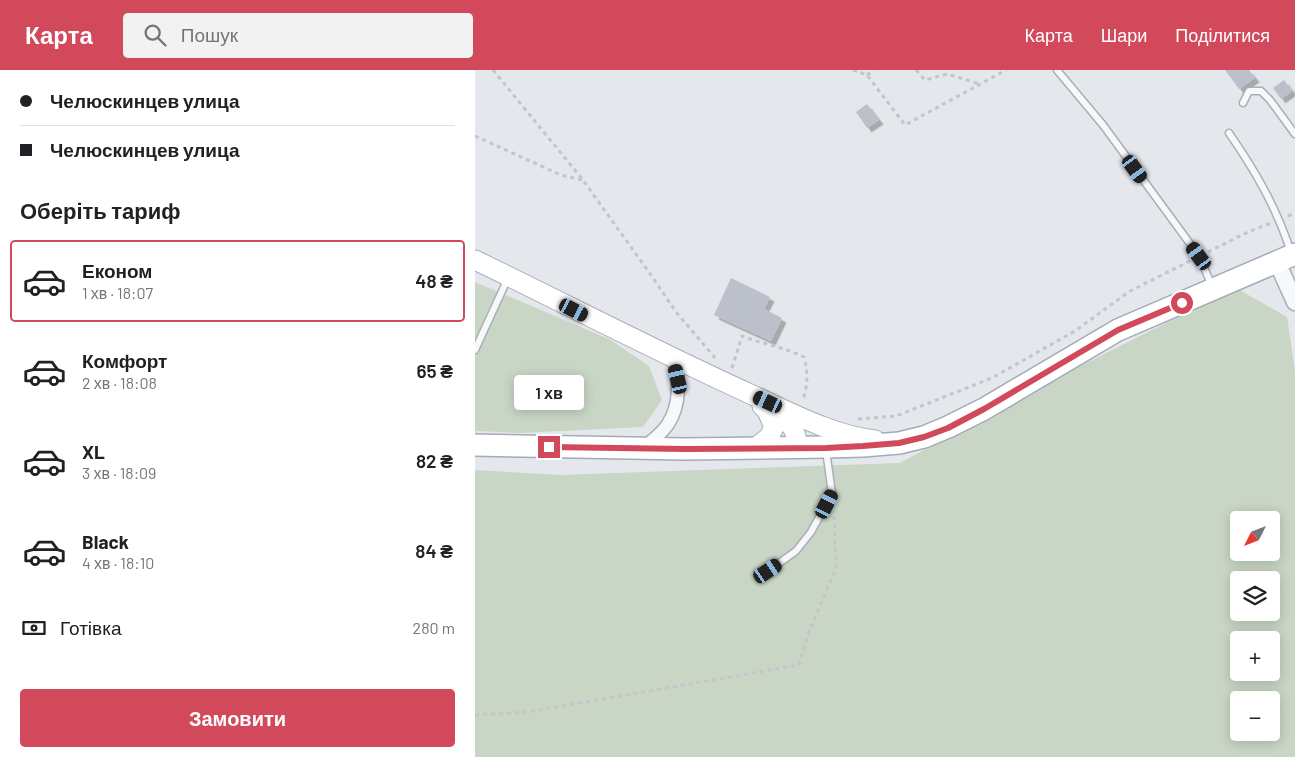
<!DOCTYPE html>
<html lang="uk">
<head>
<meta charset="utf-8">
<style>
  :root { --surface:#fff; --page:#f2f2f2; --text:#202124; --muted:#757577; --line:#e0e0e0; --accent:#d1495b }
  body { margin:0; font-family:Barlow,sans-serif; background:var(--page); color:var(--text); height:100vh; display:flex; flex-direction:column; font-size:19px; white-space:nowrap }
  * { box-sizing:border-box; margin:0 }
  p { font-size:16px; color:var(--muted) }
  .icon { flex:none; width:28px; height:28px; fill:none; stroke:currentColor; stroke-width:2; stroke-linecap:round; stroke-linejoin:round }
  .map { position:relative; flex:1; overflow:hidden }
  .drawer { display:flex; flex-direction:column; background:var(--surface); width:475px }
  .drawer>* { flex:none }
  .guide { display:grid; align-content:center; height:110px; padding:0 20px; background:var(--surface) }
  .needle { width:32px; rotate:228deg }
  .buttons { position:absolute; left:755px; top:441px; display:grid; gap:10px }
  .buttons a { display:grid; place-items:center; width:50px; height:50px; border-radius:5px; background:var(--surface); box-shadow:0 2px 12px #0003; font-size:25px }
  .end { position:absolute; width:22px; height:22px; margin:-11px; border:6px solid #d1495b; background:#fff; box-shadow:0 0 0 2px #fff }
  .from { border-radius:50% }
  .bubble { position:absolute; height:35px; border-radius:5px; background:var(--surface); box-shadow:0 2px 12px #0003; font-size:16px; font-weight:600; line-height:35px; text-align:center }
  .car { position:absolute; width:15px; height:30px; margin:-15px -8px; border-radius:6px; box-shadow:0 0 4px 1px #0007; background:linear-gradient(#222 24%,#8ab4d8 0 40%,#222 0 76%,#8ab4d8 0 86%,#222 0) }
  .guide b { display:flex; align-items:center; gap:18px; height:48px; font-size:19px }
  .guide b+b { border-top:1px solid var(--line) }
  .guide i { width:12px; height:12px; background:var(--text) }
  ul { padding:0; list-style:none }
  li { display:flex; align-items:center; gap:15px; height:82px; margin:0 10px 8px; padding:0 10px; border:2px solid transparent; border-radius:5px }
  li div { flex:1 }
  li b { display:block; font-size:19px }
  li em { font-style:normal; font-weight:600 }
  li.selected { border-color:var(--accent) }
  li>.icon { width:45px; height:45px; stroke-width:1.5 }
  h2 { padding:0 20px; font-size:22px; line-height:60px }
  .pay { display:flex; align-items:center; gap:12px; height:55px; padding:0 20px; font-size:19px }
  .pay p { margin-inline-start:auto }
  .action { display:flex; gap:10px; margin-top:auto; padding:10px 20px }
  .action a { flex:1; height:58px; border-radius:5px; background:var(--accent); color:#fff; font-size:20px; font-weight:600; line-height:58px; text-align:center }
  header { display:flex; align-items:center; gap:30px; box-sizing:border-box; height:70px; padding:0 25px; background:var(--accent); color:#fff }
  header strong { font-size:24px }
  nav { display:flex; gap:28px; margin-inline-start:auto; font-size:18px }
  .search { width:350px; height:45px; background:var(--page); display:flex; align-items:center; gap:12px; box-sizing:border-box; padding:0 18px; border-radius:5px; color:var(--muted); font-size:19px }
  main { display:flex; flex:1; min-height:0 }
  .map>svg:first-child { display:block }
  .green { fill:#c9d6c5; fill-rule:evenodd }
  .building { fill:#bbc0ca; filter:url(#shadow) }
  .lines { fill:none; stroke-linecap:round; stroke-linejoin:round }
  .service-casing { stroke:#a9aeb7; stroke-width:9 }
  .minor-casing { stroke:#a9aeb7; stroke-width:15 }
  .tertiary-casing { stroke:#a9aeb7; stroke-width:19 }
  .secondary-casing { stroke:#a9aeb7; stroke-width:21 }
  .primary-casing { stroke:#a3abb8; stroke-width:24 }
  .path { stroke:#c2c5cb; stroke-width:3; stroke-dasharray:4 4; stroke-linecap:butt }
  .service { stroke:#f7f8fa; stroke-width:6 }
  .minor { stroke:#f7f8fa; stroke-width:12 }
  .tertiary { stroke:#f7f8fa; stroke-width:16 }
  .secondary { stroke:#fff; stroke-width:19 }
  .primary { stroke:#fff; stroke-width:21 }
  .route { stroke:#d1495b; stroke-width:6 }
</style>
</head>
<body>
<header>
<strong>Карта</strong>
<div class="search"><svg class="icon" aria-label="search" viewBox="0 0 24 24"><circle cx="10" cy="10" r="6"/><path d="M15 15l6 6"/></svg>Пошук</div>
<nav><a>Карта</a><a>Шари</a><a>Поділитися</a></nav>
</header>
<main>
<section class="drawer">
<div class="guide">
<b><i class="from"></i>Челюскинцев улица</b>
<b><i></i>Челюскинцев улица</b>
</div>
<h2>Оберіть тариф</h2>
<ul>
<li class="selected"><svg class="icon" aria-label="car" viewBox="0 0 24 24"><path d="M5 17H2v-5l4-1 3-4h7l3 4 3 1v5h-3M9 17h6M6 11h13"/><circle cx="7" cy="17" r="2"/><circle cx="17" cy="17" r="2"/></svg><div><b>Економ</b><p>1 хв · 18:07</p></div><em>48 ₴</em></li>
<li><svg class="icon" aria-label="car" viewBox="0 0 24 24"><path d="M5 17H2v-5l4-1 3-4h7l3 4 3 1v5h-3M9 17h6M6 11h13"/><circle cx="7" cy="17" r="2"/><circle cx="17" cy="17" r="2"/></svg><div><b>Комфорт</b><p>2 хв · 18:08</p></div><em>65 ₴</em></li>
<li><svg class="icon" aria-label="car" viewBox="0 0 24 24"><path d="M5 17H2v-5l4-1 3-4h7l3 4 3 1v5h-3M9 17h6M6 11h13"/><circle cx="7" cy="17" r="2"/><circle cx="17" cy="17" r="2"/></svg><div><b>XL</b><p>3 хв · 18:09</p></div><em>82 ₴</em></li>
<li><svg class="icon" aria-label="car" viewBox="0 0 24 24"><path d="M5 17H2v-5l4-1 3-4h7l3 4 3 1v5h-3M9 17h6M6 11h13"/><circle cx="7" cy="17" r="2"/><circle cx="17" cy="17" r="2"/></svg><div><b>Black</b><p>4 хв · 18:10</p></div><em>84 ₴</em></li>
</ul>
<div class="pay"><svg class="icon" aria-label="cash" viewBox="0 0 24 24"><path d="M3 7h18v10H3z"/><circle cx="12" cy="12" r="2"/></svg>Готівка<p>280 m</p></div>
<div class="action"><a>Замовити</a></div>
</section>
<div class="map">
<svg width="820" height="687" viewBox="0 0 820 687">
  <defs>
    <filter id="shadow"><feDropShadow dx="4.5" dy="4.5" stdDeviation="0" flood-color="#0004"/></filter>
  </defs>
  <rect width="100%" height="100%" fill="#e4e7ec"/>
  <g class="green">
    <path d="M0,212L134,269L174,296L187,330L168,357L45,363L0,361Z"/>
    <path d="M761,218L812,247L820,301V687H0V400L85,405L425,393L603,297ZM764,450H796V482H764ZM764,510H796V542H764ZM764,570H796V602H764ZM764,630H796V662H764Z"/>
  </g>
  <g class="building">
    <path d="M750,0H774L780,8L764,19Z"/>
    <path d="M809,10L817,21L806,29L798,18Z"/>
    <path d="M392,34L404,50L392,58L381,42Z"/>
    <path d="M256,208L295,227L289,239L307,248L296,271L239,245Z"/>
  </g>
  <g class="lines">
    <g class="service-casing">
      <g id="service">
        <path d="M582,0L628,55L724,186L737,216"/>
        <path d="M768,33L774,21H786L795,30L820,64"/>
        <path d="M754,63C781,102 801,137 816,182"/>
        <path d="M0,280L33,208"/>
        <path d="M293,501L321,481L336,462L357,424L351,380"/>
      </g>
    </g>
    <g class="minor-casing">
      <path id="minor" d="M167,379C175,372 187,364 193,354C206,334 204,312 199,289"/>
    </g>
    <g class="tertiary-casing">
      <path id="tertiary" d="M802,192L820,232"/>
    </g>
    <g class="secondary-casing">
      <g id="secondary">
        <path d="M0,190C91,234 181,281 273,323C313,341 356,365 400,370"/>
        <path d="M299,341C315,354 321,356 323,378"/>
        <path d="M280,378L294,367L299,357L292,341L287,336"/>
      </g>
    </g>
    <g class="primary-casing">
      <path id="primary" d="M0,375L210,379L351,377L388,376L424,373L449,367L473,357L509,339L643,260L820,184"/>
    </g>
    <g class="path">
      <path d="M18,0L108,110L176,205L201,242L241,289"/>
      <path d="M378,0L392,5L430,55L531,0"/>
      <path d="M441,0L450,10L472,4L505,14"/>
      <path d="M392,5L399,0"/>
      <path d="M0,66L86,105L107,110"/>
      <path d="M813,146L820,143"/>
      <path d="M733,182L773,162L796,153"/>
      <path d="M257,298L267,266C287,274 309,277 329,287C333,302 333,315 328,330"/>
      <path d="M383,349L421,346L517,308L600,261L655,221L717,190"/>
      <path d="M0,645L53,642L324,595L333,564L361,498L359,442"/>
    </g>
    <use href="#service" class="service"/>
    <use href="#minor" class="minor"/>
    <use href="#tertiary" class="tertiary"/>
    <use href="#secondary" class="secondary"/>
    <use href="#primary" class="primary"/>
  </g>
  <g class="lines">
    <path class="route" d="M74,377L210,379L351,378L388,376L424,373L449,367L473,358L509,339L643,260L707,233"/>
  </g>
</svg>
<div class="buttons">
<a><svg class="needle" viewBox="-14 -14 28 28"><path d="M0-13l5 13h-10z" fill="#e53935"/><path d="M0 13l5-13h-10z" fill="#757577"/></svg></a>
<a><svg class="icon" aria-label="layers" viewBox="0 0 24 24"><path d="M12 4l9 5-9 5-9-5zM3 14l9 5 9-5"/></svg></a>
<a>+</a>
<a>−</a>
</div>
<i class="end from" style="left:707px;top:233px"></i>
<i class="end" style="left:74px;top:377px"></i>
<div class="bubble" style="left:39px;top:305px;width:70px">1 хв</div>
<i class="car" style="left:660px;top:99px;rotate:144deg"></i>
<i class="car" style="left:724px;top:186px;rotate:324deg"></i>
<i class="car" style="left:99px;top:240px;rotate:117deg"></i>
<i class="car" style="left:203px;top:309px;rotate:347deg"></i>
<i class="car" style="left:293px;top:332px;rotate:295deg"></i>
<i class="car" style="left:352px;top:434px;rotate:27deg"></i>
<i class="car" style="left:293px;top:501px;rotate:56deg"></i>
</div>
</main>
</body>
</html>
